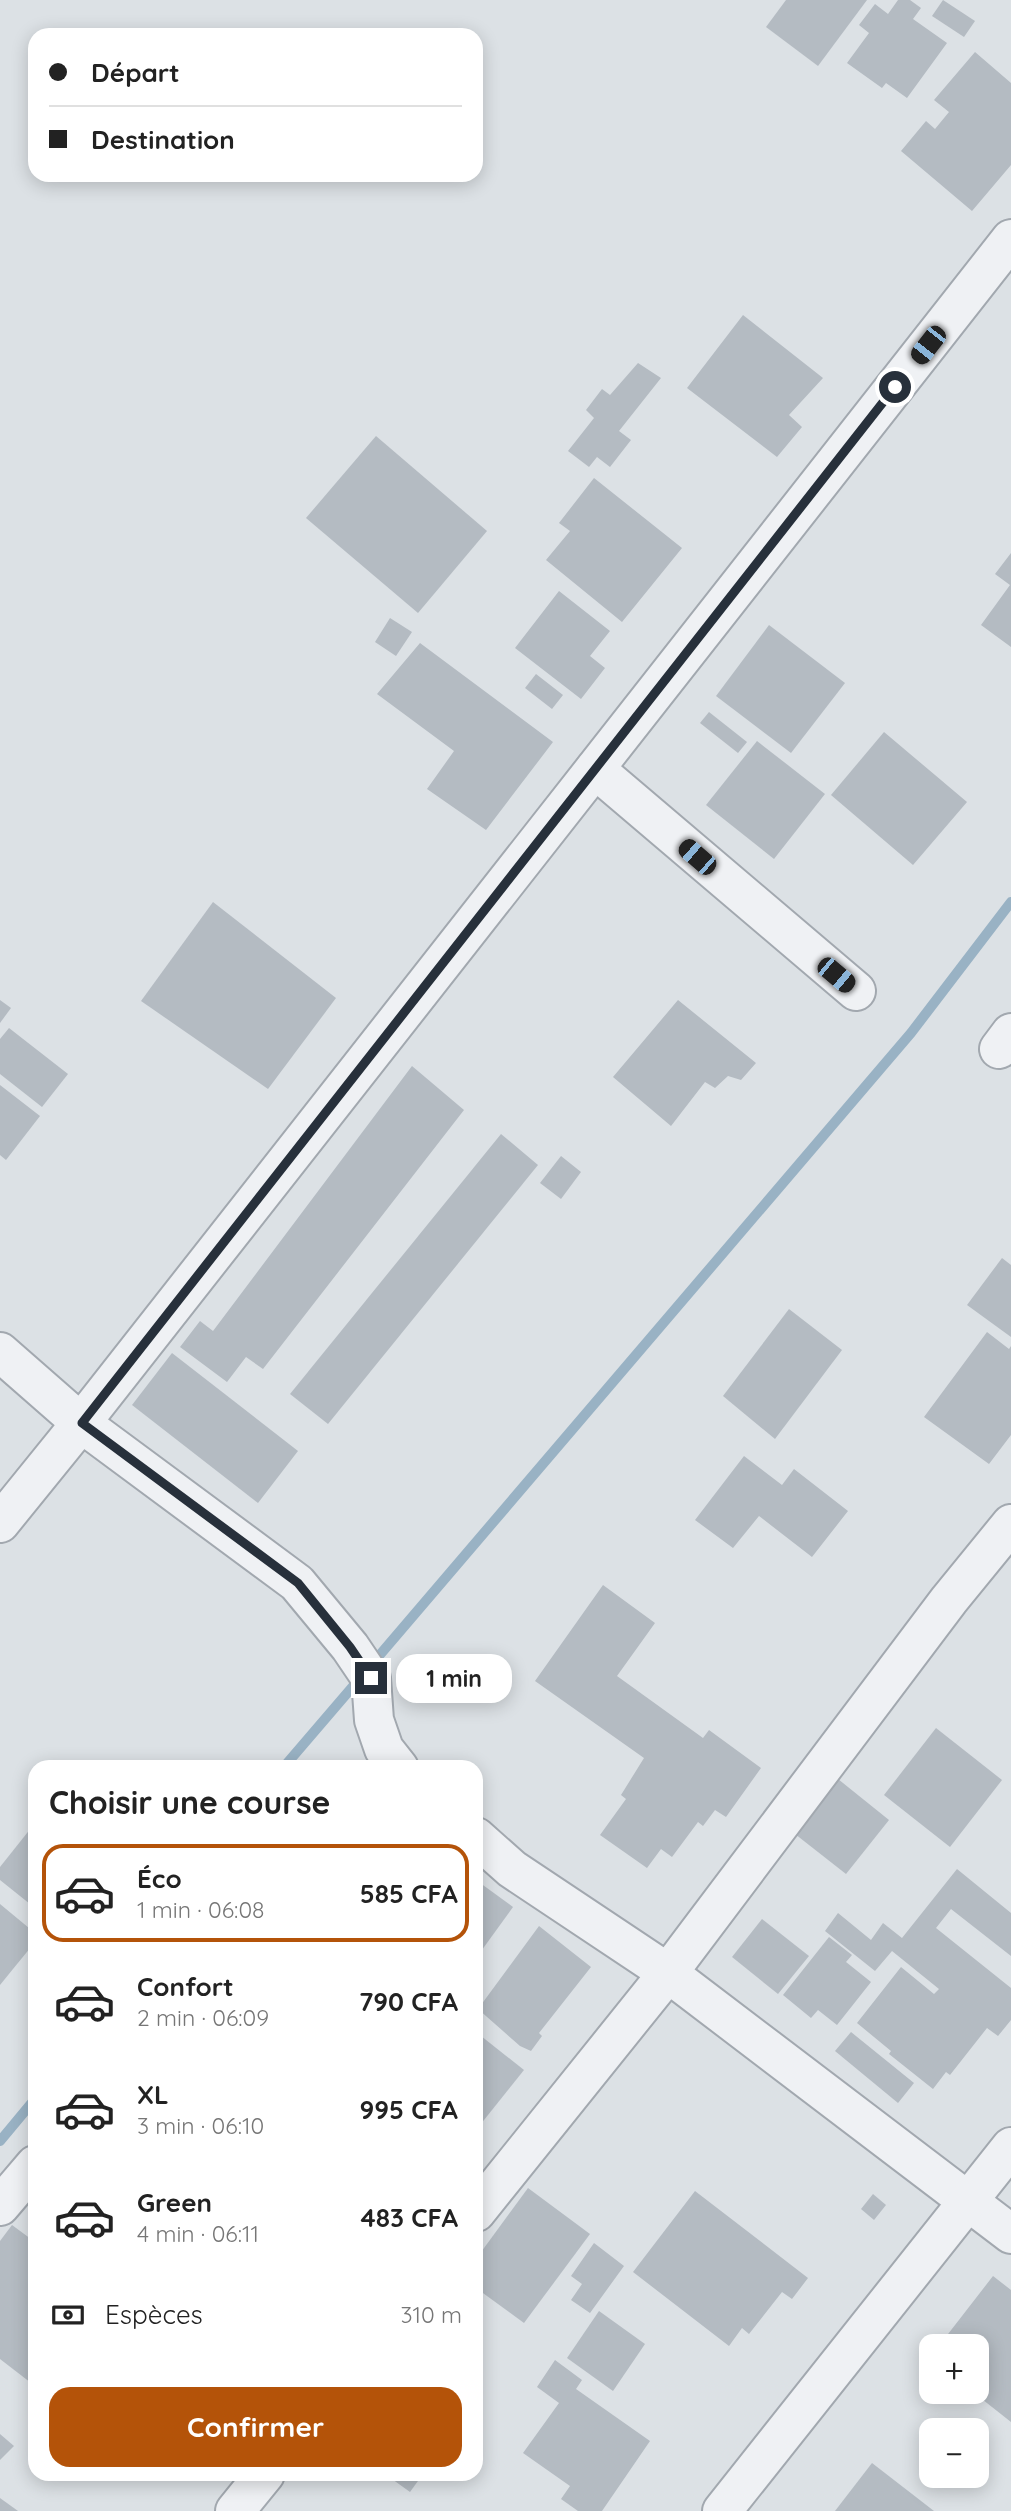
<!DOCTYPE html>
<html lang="fr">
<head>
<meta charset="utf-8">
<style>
  :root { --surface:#fff; --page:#f2f2f2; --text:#222; --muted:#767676; --line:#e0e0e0; --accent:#b45309 }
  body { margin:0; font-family:Quicksand,sans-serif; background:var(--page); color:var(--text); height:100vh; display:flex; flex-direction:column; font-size:26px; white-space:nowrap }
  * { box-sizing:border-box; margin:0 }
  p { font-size:23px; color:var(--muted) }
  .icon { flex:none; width:38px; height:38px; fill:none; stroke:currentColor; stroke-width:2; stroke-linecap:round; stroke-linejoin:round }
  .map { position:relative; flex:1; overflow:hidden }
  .details { position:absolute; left:28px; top:1760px; width:455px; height:721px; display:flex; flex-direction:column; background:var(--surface); border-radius:21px; box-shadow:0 4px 18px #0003 }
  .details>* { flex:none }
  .top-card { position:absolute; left:28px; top:28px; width:455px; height:154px; border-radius:21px; box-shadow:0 4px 18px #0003; display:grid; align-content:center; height:154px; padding:0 21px; background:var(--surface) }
  .controls { position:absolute; left:919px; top:2334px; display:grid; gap:14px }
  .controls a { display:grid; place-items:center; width:70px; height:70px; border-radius:14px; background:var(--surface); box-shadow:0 4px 18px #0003; font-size:35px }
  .end { position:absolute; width:32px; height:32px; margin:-16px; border:9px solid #27303b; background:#fff; box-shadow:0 0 0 4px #fff }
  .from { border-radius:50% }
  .bubble { position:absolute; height:49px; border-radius:21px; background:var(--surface); box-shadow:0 4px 18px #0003; font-size:23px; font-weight:800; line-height:49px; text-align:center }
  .car { position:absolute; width:21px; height:42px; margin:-21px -10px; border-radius:9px; box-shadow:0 0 5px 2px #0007; background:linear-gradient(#222 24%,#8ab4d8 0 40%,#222 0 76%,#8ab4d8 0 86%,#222 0) }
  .top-card b { display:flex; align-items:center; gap:24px; height:66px; font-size:26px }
  .top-card b+b { border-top:2px solid var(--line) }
  .top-card i { width:18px; height:18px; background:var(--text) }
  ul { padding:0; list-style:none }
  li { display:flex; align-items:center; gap:21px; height:98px; margin:0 14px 10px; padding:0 7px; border:4px solid transparent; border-radius:21px }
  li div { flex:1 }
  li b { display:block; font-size:26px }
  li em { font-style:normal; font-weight:800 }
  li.on { border-color:var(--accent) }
  li>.icon { width:63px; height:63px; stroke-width:1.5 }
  h2 { padding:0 21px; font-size:32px; line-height:84px }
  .pay { display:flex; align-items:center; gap:18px; height:77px; padding:0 21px; font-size:26px }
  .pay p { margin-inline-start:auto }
  .cta { display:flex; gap:14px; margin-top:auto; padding:14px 21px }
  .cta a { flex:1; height:80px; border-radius:21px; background:var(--accent); color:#fff; font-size:28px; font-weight:800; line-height:80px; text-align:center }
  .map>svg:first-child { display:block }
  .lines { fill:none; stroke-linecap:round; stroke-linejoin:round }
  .stream { stroke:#99b2c4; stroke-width:10 }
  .building { fill:#b4bbc2 }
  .minor-casing { stroke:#a2a8af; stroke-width:42 }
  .minor { stroke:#eff1f4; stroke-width:38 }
  .route { stroke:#27303b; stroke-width:9 }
</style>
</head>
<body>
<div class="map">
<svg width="1011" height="2511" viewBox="0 0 1011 2511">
  <rect width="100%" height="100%" fill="#dce1e5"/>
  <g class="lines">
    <g class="stream">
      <path d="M372,1664L911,1033L1011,902"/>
      <path d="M283,1768L361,1677"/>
      <path d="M0,2141L35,2099"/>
    </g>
  </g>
  <g class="building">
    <path d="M786,0H867L818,66L766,27Z"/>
    <path d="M898,0H910L921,8L913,19L947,43L907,98L886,83L882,88L847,63L869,33L859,25L875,4L888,14Z"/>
    <path d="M943,0L975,21L964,37L932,16Z"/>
    <path d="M975,52L1011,83V165L972,211L901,151L926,121L935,129L949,112L934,100Z"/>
    <path d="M743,315L823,378L789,415L802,427L777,457L687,388Z"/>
    <path d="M638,363L661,378L619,431L631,440L610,467L597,457L589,467L568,451L594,418L586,410L602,389L610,395Z"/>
    <path d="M376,436L487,531L418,613L306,518Z"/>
    <path d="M594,478L682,548L622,622L546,560L570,531L559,523Z"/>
    <path d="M1011,553V647L981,625L1010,585L995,574Z"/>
    <path d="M559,591L610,631L590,656L605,668L581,699L515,648Z"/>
    <path d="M390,618L412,632L396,656L375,642Z"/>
    <path d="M769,625L845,683L791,753L716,696Z"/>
    <path d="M420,643L553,742L486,830L427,789L454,751L377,694Z"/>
    <path d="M536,674L563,695L552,709L525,688Z"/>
    <path d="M709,712L747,742L738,753L700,723Z"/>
    <path d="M884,732L967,802L913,865L831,795Z"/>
    <path d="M757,741L825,794L774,859L706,805Z"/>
    <path d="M213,902L336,998L268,1089L141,1001Z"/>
    <path d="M0,1000L11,1008L0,1023Z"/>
    <path d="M678,1000L756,1063L741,1080L728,1076L715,1088L705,1082L671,1126L613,1077Z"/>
    <path d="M9,1028L68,1074L42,1107L0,1074V1039Z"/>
    <path d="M412,1066L464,1110L263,1369L246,1357L227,1382L180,1347L200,1321L213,1331Z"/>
    <path d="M0,1085L40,1116L6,1160L0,1155Z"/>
    <path d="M501,1134L538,1165L328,1424L290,1394Z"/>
    <path d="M561,1156L581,1172L561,1199L540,1183Z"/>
    <path d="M1002,1258L1011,1265V1337L967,1305Z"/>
    <path d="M789,1309L842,1350L775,1439L723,1396Z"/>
    <path d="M987,1332L1009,1349L1011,1346V1435L989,1464L924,1417Z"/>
    <path d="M172,1353L298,1451L258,1503L132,1405Z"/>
    <path d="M744,1456L782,1485L794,1469L848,1511L812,1557L759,1516L733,1548L695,1520Z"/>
    <path d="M603,1585L655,1623L617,1676L703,1738L709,1730L761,1768L726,1817L715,1810L703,1826L698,1822L672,1857L661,1849L647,1868L600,1835L626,1799L621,1795L644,1758L535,1681Z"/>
    <path d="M936,1728L1002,1780L950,1847L884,1795Z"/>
    <path d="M838,1779L889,1820L846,1874L795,1834Z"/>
    <path d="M35,1823V1908L0,1880V1867Z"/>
    <path d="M957,1869L1011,1913V1956L951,1909L936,1928L1011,1988V2020L998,2036L987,2028L950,2075L946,2072L933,2089L889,2054L891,2051L857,2023L901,1967L934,1994L939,1989L892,1951L875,1971L825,1931L838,1913L871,1940L883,1923L902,1938Z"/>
    <path d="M476,1880L513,1907L479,1954L476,1952Z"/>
    <path d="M0,1904L35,1933V1942L0,1985Z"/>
    <path d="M762,1919L809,1956L778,1994L732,1957Z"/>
    <path d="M539,1926L591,1967L539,2033L542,2036L531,2051L520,2046L478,2009Z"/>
    <path d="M829,1937L852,1955L846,1962L871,1982L837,2025L818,2010L811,2018L783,1995Z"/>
    <path d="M476,2032L524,2070L476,2130Z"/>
    <path d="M851,2032L914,2083L898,2103L835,2051Z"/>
    <path d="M528,2188L590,2234L524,2323L476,2288V2259Z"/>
    <path d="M695,2191L808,2278L792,2299L782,2292L749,2334L742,2328L729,2346L633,2272Z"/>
    <path d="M873,2194L886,2205L874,2220L861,2209Z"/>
    <path d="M12,2225L35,2242V2386L0,2359V2241Z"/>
    <path d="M594,2243L624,2266L590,2313L571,2300L582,2284L571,2276Z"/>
    <path d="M993,2276L1011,2290V2422L973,2392H976V2347H938Z"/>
    <path d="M599,2311L645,2344L613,2391L567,2358Z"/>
    <path d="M555,2360L582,2380L576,2389L650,2441L602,2511H578L561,2499L570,2486L523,2453L559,2403L537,2387Z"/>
    <path d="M0,2434L14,2446L0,2460Z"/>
    <path d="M872,2463L934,2511H835Z"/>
    <path d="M385,2474H423L410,2492Z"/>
    <path d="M0,2498L18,2511H0Z"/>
  </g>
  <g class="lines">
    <g class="minor-casing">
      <g id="minor">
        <path d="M595,769L856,991"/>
        <path d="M999,1049L1011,1033"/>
        <path d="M0,1352L81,1423L297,1583L350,1647L371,1678L374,1720L384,1749L399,1768"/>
        <path d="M0,1523L81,1423L1011,239"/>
        <path d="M476,1837L512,1869L668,1973L1011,2234"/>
        <path d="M0,2206L35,2165"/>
        <path d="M476,2212L668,1973L949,1600L1011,1524"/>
        <path d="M235,2511L265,2474"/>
        <path d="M722,2511L1011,2147"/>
      </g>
    </g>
    <use href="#minor" class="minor"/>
  </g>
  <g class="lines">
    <path class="route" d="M371,1678L350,1647L298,1583L82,1423L895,387"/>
  </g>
</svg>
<div class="controls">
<a>+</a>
<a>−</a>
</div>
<i class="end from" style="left:895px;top:387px"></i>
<i class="end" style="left:371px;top:1678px"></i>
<div class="bubble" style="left:396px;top:1654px;width:116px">1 min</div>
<i class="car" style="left:928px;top:345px;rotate:218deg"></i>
<i class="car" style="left:697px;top:857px;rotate:311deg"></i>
<i class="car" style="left:836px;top:975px;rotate:130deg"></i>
<div class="top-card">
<b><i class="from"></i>Départ</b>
<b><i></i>Destination</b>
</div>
<section class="details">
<h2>Choisir une course</h2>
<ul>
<li class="on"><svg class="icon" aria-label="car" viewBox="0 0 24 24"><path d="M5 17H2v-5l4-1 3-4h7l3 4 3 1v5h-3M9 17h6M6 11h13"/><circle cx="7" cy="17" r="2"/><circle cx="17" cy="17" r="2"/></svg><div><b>Éco</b><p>1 min · 06:08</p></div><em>585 CFA</em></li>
<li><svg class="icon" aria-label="car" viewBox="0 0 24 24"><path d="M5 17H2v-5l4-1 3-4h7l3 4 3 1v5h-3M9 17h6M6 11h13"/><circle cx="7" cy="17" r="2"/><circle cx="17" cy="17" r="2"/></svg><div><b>Confort</b><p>2 min · 06:09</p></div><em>790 CFA</em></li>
<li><svg class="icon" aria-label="car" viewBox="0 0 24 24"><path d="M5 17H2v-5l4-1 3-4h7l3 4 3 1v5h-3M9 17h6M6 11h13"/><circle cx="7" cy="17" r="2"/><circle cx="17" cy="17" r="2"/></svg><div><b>XL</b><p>3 min · 06:10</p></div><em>995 CFA</em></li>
<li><svg class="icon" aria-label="car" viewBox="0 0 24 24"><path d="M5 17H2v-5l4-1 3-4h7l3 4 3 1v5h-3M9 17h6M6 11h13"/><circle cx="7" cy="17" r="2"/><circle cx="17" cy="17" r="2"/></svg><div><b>Green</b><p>4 min · 06:11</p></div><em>483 CFA</em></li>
</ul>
<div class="pay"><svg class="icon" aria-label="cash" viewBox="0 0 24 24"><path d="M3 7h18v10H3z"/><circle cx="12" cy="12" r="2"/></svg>Espèces<p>310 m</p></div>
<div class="cta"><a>Confirmer</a></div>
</section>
</div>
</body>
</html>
